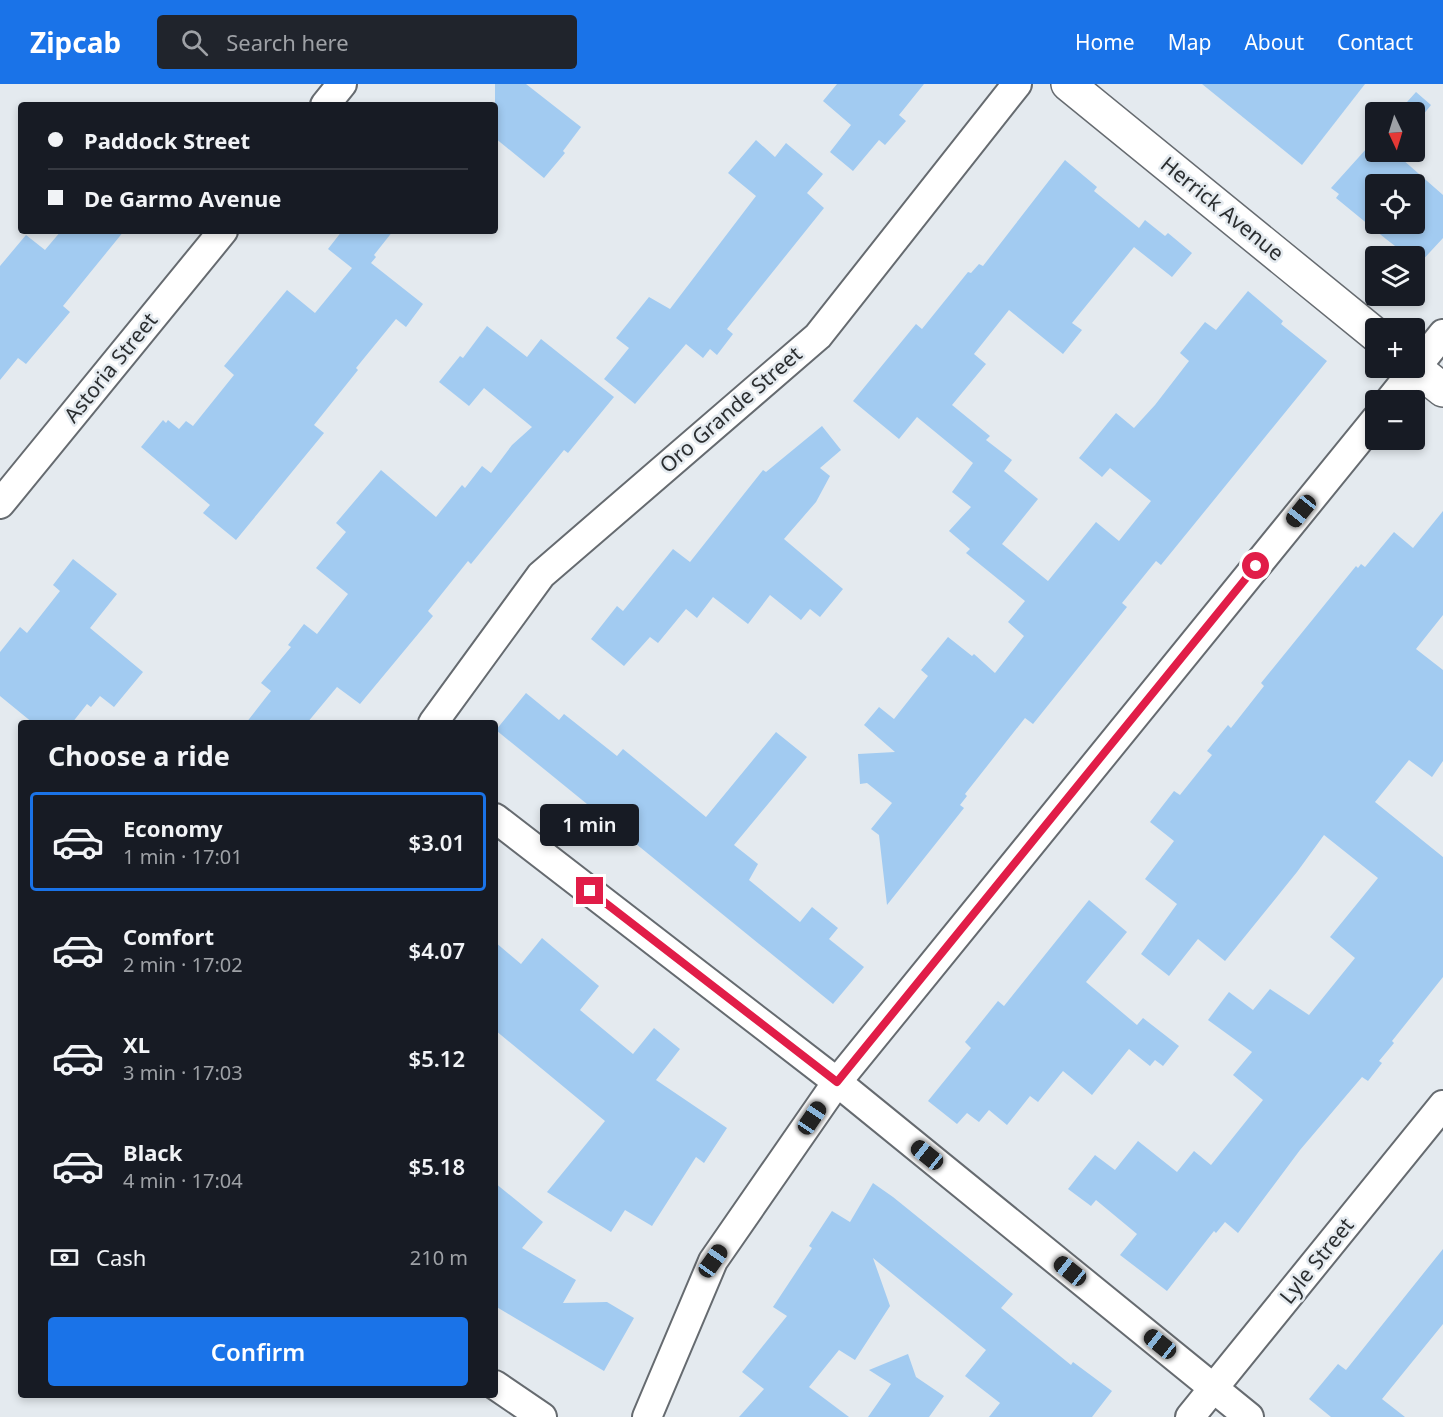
<!DOCTYPE html>
<html lang="en">
<head>
<meta charset="utf-8">
<style>
  :root { --surface:#171b24; --page:#20242c; --text:#f1f3f6; --muted:#9ea1a6; --line:#363941; --accent:#1a73e8 }
  body { margin:0; font-family:"Noto Sans",sans-serif; background:var(--page); color:var(--text); height:100vh; display:flex; flex-direction:column; font-size:22px; white-space:nowrap }
  * { box-sizing:border-box; margin:0 }
  p { font-size:20px; color:var(--muted) }
  .icon { flex:none; width:33px; height:33px; fill:none; stroke:currentColor; stroke-width:2; stroke-linecap:round; stroke-linejoin:round }
  .map { position:relative; flex:1; overflow:hidden }
  .details { position:absolute; left:18px; top:636px; width:480px; height:678px; display:flex; flex-direction:column; background:var(--surface); border-radius:6px; box-shadow:0 3px 9px #0003 }
  .details>* { flex:none }
  .guide { position:absolute; left:18px; top:18px; width:480px; height:132px; border-radius:6px; box-shadow:0 3px 9px #0003; display:grid; align-content:center; height:132px; padding:0 30px; background:var(--surface) }
  .needle { width:39px; rotate:176deg }
  .fabs { position:absolute; left:1365px; top:18px; display:grid; gap:12px }
  .fabs a { display:grid; place-items:center; width:60px; height:60px; border-radius:6px; background:var(--surface); box-shadow:0 3px 9px #0003; font-size:30px }
  .end { position:absolute; width:27px; height:27px; margin:-14px; border:8px solid #e11d48; background:#fff; box-shadow:0 0 0 3px #fff }
  .from { border-radius:50% }
  .bubble { position:absolute; height:42px; border-radius:6px; background:var(--surface); box-shadow:0 3px 9px #0003; font-size:20px; font-weight:600; line-height:42px; text-align:center }
  .car { position:absolute; width:18px; height:36px; margin:-18px -9px; border-radius:8px; box-shadow:0 0 4px 2px #0007; background:linear-gradient(#222 24%,#8ab4d8 0 40%,#222 0 76%,#8ab4d8 0 86%,#222 0) }
  .guide b { display:flex; align-items:center; gap:21px; height:57px; font-size:22px }
  .guide b+b { border-top:2px solid var(--line) }
  .guide i { width:15px; height:15px; background:var(--text) }
  ul { padding:0; list-style:none }
  li { display:flex; align-items:center; gap:18px; height:99px; margin:0 12px 9px; padding:0 18px; border:3px solid transparent; border-radius:6px }
  li div { flex:1 }
  li b { display:block; font-size:22px }
  li em { font-style:normal; font-weight:600 }
  li.active { border-color:var(--accent) }
  li>.icon { width:54px; height:54px; stroke-width:1.5 }
  h2 { padding:0 30px; font-size:27px; line-height:72px }
  .pay { display:flex; align-items:center; gap:15px; height:66px; padding:0 30px; font-size:22px }
  .pay p { margin-inline-start:auto }
  .cta { display:flex; gap:12px; margin-top:auto; padding:12px 30px }
  .cta a { flex:1; height:69px; border-radius:6px; background:var(--accent); color:#fff; font-size:24px; font-weight:600; line-height:69px; text-align:center }
  header { display:flex; align-items:center; gap:36px; box-sizing:border-box; height:84px; padding:0 30px; background:var(--accent); color:#fff }
  header strong { font-size:28px }
  nav { display:flex; gap:33px; margin-inline-start:auto; font-size:21px }
  .search { width:420px; height:54px; background:var(--page); display:flex; align-items:center; gap:15px; box-sizing:border-box; padding:0 21px; border-radius:6px; color:var(--muted); font-size:22px }
  .map>svg:first-child { display:block }
  .building { fill:#a2cbf1; fill-rule:evenodd }
  .lines { fill:none; stroke-linecap:round; stroke-linejoin:round }
  .street-casing { stroke:#666b70; stroke-width:32 }
  .secondary-casing { stroke:#666b70; stroke-width:36 }
  .street { stroke:#fff; stroke-width:28 }
  .secondary { stroke:#fff; stroke-width:33 }
  .route { stroke:#e11d48; stroke-width:8 }
  .labels { text-anchor:middle; stroke-width:5; stroke-linejoin:round; paint-order:stroke }
  .street-label { font-size:21px; fill:#2b2e30; stroke:#e4eaef }
</style>
</head>
<body>
<header>
<strong>Zipcab</strong>
<div class="search"><svg class="icon" aria-label="search" viewBox="0 0 24 24"><circle cx="10" cy="10" r="6"/><path d="M15 15l6 6"/></svg>Search here</div>
<nav><a>Home</a><a>Map</a><a>About</a><a>Contact</a></nav>
</header>
<div class="map">
<svg width="1443" height="1333" viewBox="0 0 1443 1333">
  <rect width="100%" height="100%" fill="#e4eaef"/>
  <g class="building">
    <path d="M495,0H526L581,43L563,67L565,69L544,94L495,54Z"/>
    <path d="M837,0H924L899,31L906,37L885,61L879,56L853,87L830,68L851,41L823,17Z"/>
    <path d="M1202,0H1365L1302,81Z"/>
    <path d="M1416,8L1431,21L1414,42V28H1398Z"/>
    <path d="M1376,54V68H1394L1443,111V154L1418,181L1414,172H1408L1386,155L1336,114L1339,110L1331,104ZM1376,100H1414V140H1376Z"/>
    <path d="M756,56L775,73L786,59L823,90L807,109L824,124L727,245L733,250L717,271L710,265L703,274L686,260L635,320L604,295L629,264L616,254L649,213L670,225L756,112L728,89Z"/>
    <path d="M1065,76L1097,103L1094,107L1139,144L1145,136L1165,152L1168,149L1192,169L1172,193L1134,163L1072,239L1082,246L1063,270L1009,226L974,270L986,280L952,321L990,352L986,356L1012,376L1004,387L1038,415L1002,460L1048,497L1096,438L1119,457L1151,417L1110,384L1102,393L1079,374L1116,329L1134,344L1155,321L1189,277L1180,269L1205,238L1216,246L1248,207L1283,237L1281,240L1327,277L1161,481L1156,477L1122,519L1127,523L1033,640L1025,634L965,710L967,712L960,721L964,724L887,821L879,751L871,745L892,719L867,699L860,700L858,670L895,668L864,641L879,623L894,635L928,592L921,586L948,553L972,572L974,570L995,589L1024,552L1008,538L1025,517L966,469L970,465L949,447L971,423L952,408L973,379L917,333L899,355L853,317L916,240L922,245L968,188L971,189L979,180L983,182Z"/>
    <path d="M61,147H124L63,222L70,228L26,280L18,274L0,296V182L26,151L45,166Z"/>
    <path d="M342,147H393L374,171L376,173L371,179L423,220L406,243L396,235L356,284L358,286L314,341L324,349L236,456L203,429L210,421L141,363L163,336L166,339L168,336L179,345L186,337L193,342L234,291L224,282L287,206L315,229L352,184L328,165Z"/>
    <path d="M487,242L527,273L541,255L614,313L568,369L564,366L471,480L468,477L428,527L433,532L360,620L337,603L307,639H246L271,607L261,599L291,563L288,561L304,540L317,550L348,510L316,484L346,448L336,439L381,386L436,433L462,401L465,404L482,382L491,389L512,361L532,343L484,304L469,322L439,298L460,272L463,274Z"/>
    <path d="M822,342L841,366L820,384L830,392L816,418L784,455L843,505L820,533L810,525L801,536L770,511L748,540L713,513L697,534L686,525L658,559L650,553L624,582L591,555L617,522L623,527L673,465L690,478L763,386L766,388Z"/>
    <path d="M1443,427V531L1416,565L1443,586V677L1432,693L1409,676L1375,718L1443,773V893L1392,957L1394,959L1379,977L1382,979L1368,997L1362,993L1300,1066L1238,1149L1225,1138L1216,1149L1214,1147L1167,1207L1120,1171L1137,1150L1096,1116L1091,1122L1068,1105L1095,1071L1115,1086L1138,1057L1177,1088L1194,1067L1211,1081L1263,1016L1233,991L1252,968L1208,936L1229,908L1253,926L1270,905L1309,931L1355,874L1330,853L1378,794L1324,751L1297,788L1225,877L1198,855L1169,892L1141,870L1177,820L1145,795L1174,757L1150,738L1174,707L1180,711L1212,671L1207,667L1228,641L1231,644L1264,602L1261,599L1356,482L1358,484L1361,480L1365,483L1394,448L1413,464Z"/>
    <path d="M73,475L117,510L90,544L143,588L114,623L100,612L91,623L87,620L72,639H33L0,612V568L20,543L27,549L60,507L53,501Z"/>
    <path d="M526,609L559,636L564,630L617,672L623,665L706,733L776,648L807,673L734,761L758,780L749,796L800,838L812,823L838,844L829,855L864,883L833,920L496,646Z"/>
    <path d="M1089,816L1127,848L1086,898L1137,941L1143,934L1179,962L1163,982L1155,976L1150,982L1129,965L1092,1011L1063,987L1038,1018L1030,1012L1007,1041L989,1026L979,1038L967,1029L957,1040L928,1017L971,964L965,958L998,917L1004,922Z"/>
    <path d="M542,854L599,902L580,926L633,970L654,944L680,965L656,996L727,1044L704,1079L696,1073L652,1142L625,1126L611,1148L547,1108L605,1037L495,946V858L521,880Z"/>
    <path d="M495,1099L543,1138L522,1164L576,1196L563,1219L607,1218L634,1234L604,1287L495,1222Z"/>
    <path d="M873,1099L893,1113L1013,1210L1001,1224L1071,1281L1073,1278L1112,1307L1092,1333H989L1000,1319L965,1292L986,1266L873,1174L890,1222L855,1276L839,1266L809,1303L849,1333H739L764,1305L742,1288L787,1232L773,1223L812,1164L809,1162L832,1127L850,1138Z"/>
    <path d="M1443,1165V1240L1382,1315L1405,1333H1331L1309,1315L1338,1280L1346,1286Z"/>
    <path d="M908,1270L916,1293L944,1312L929,1333H868L891,1300L869,1286Z"/>
  </g>
  <g class="lines">
    <g class="street-casing">
      <g id="street">
        <path d="M325,21L342,0"/>
        <path d="M1390,316L1443,250"/>
        <path d="M0,420L223,147"/>
        <path d="M433,639L541,491L818,252L1017,0"/>
        <path d="M495,734L837,998L1249,1333"/>
        <path d="M495,1301L542,1333"/>
        <path d="M647,1333L713,1177L837,998L1376,335"/>
        <path d="M1190,1333L1443,1021"/>
      </g>
    </g>
    <g class="secondary-casing">
      <g id="secondary">
        <path d="M1068,0L1376,251"/>
        <path d="M1414,283L1443,306"/>
      </g>
    </g>
    <use href="#street" class="street"/>
    <use href="#secondary" class="secondary"/>
  </g>
  <g class="lines">
    <path class="route" d="M590,807L837,998L1256,482"/>
  </g>
  <g class="labels">
    <g class="street-label">
      <text transform="translate(1222 125) rotate(39)" y="7">Herrick Avenue</text>
      <text transform="translate(111 284) rotate(-51)" y="7">Astoria Street</text>
      <text transform="translate(731 326) rotate(-41)" y="7">Oro Grande Street</text>
      <text transform="translate(1317 1177) rotate(-51)" y="7">Lyle Street</text>
    </g>
  </g>
</svg>
<div class="fabs">
<a><svg class="needle" viewBox="-14 -14 28 28"><path d="M0-13l5 13h-10z" fill="#e53935"/><path d="M0 13l5-13h-10z" fill="#9ea1a6"/></svg></a>
<a><svg class="icon" aria-label="locate" viewBox="0 0 24 24"><circle cx="12" cy="12" r="6"/><path d="M12 2v4M12 18v4M2 12h4M18 12h4"/></svg></a>
<a><svg class="icon" aria-label="layers" viewBox="0 0 24 24"><path d="M12 4l9 5-9 5-9-5zM3 14l9 5 9-5"/></svg></a>
<a>+</a>
<a>−</a>
</div>
<i class="end from" style="left:1256px;top:482px"></i>
<i class="end" style="left:590px;top:807px"></i>
<div class="bubble" style="left:540px;top:720px;width:99px">1 min</div>
<i class="car" style="left:1301px;top:427px;rotate:219deg"></i>
<i class="car" style="left:812px;top:1034px;rotate:34deg"></i>
<i class="car" style="left:927px;top:1071px;rotate:309deg"></i>
<i class="car" style="left:713px;top:1177px;rotate:35deg"></i>
<i class="car" style="left:1070px;top:1187px;rotate:309deg"></i>
<i class="car" style="left:1160px;top:1260px;rotate:309deg"></i>
<div class="guide">
<b><i class="from"></i>Paddock Street</b>
<b><i></i>De Garmo Avenue</b>
</div>
<section class="details">
<h2>Choose a ride</h2>
<ul>
<li class="active"><svg class="icon" aria-label="car" viewBox="0 0 24 24"><path d="M5 17H2v-5l4-1 3-4h7l3 4 3 1v5h-3M9 17h6M6 11h13"/><circle cx="7" cy="17" r="2"/><circle cx="17" cy="17" r="2"/></svg><div><b>Economy</b><p>1 min · 17:01</p></div><em>$3.01</em></li>
<li><svg class="icon" aria-label="car" viewBox="0 0 24 24"><path d="M5 17H2v-5l4-1 3-4h7l3 4 3 1v5h-3M9 17h6M6 11h13"/><circle cx="7" cy="17" r="2"/><circle cx="17" cy="17" r="2"/></svg><div><b>Comfort</b><p>2 min · 17:02</p></div><em>$4.07</em></li>
<li><svg class="icon" aria-label="car" viewBox="0 0 24 24"><path d="M5 17H2v-5l4-1 3-4h7l3 4 3 1v5h-3M9 17h6M6 11h13"/><circle cx="7" cy="17" r="2"/><circle cx="17" cy="17" r="2"/></svg><div><b>XL</b><p>3 min · 17:03</p></div><em>$5.12</em></li>
<li><svg class="icon" aria-label="car" viewBox="0 0 24 24"><path d="M5 17H2v-5l4-1 3-4h7l3 4 3 1v5h-3M9 17h6M6 11h13"/><circle cx="7" cy="17" r="2"/><circle cx="17" cy="17" r="2"/></svg><div><b>Black</b><p>4 min · 17:04</p></div><em>$5.18</em></li>
</ul>
<div class="pay"><svg class="icon" aria-label="cash" viewBox="0 0 24 24"><path d="M3 7h18v10H3z"/><circle cx="12" cy="12" r="2"/></svg>Cash<p>210 m</p></div>
<div class="cta"><a>Confirm</a></div>
</section>
</div>
</body>
</html>
